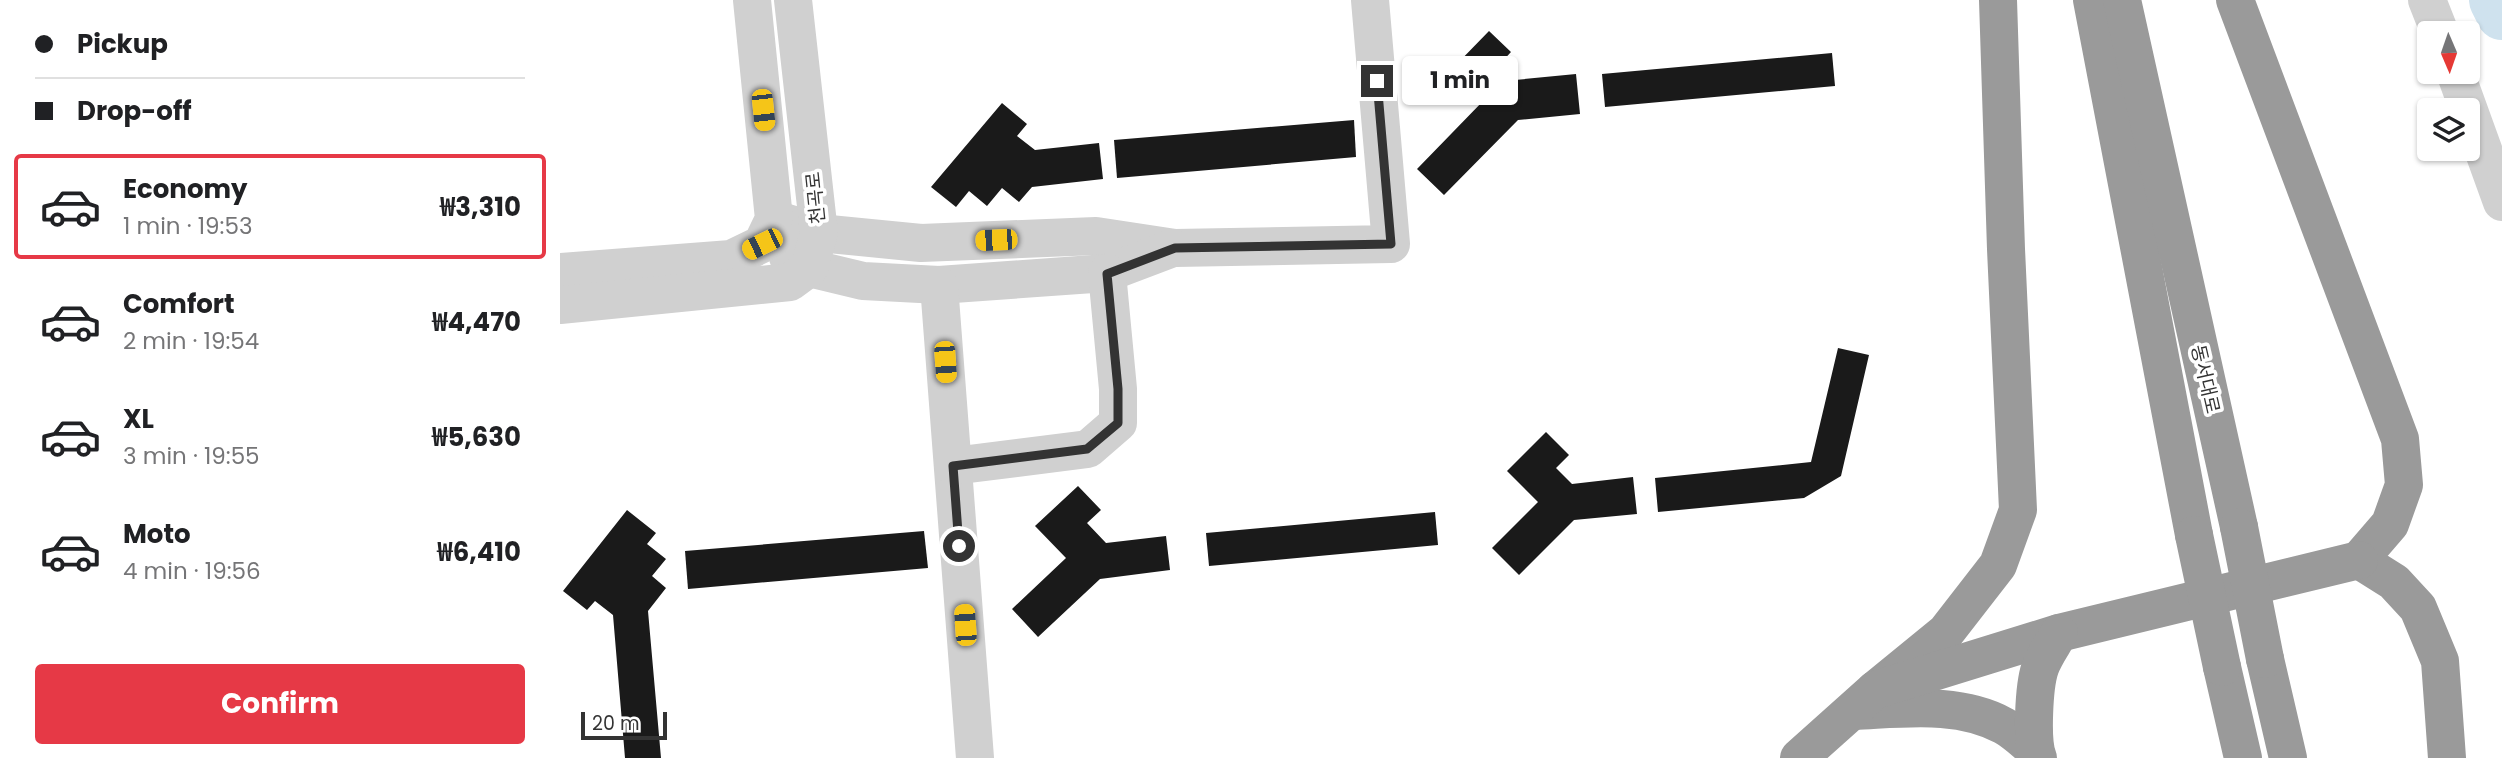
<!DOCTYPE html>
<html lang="en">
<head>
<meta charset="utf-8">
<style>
  :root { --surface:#fff; --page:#f6f6f6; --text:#202124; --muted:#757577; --line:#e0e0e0; --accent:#e63946 }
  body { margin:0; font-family:Poppins,"Noto Sans KR",sans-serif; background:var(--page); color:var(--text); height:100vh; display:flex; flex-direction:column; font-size:26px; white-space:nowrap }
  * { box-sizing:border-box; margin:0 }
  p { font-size:23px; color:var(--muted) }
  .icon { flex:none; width:38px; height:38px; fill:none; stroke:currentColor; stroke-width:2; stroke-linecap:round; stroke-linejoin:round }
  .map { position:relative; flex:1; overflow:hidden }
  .panel { display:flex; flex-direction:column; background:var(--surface); width:560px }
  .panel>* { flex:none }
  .top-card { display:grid; align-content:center; height:154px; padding:0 35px; background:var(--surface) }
  .needle { width:46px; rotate:178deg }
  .controls { position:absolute; left:1857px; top:21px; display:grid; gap:14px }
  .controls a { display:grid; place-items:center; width:63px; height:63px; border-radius:7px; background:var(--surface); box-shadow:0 2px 5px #0004; font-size:35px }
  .scale { position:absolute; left:21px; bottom:18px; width:86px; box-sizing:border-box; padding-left:7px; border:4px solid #333; border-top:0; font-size:19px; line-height:24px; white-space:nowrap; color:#333; -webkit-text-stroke:5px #fff; paint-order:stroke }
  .end { position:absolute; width:32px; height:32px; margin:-16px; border:9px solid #333; background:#fff; box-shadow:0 0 0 4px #fff }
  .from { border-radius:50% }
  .bubble { position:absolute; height:49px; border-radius:7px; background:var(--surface); box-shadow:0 2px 5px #0004; font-size:23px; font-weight:700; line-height:49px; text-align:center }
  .car { position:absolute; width:21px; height:42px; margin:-21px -10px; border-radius:9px; box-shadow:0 0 5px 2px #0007; background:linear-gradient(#f5c518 24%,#345 0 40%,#f5c518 0 76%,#345 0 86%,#f5c518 0) }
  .top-card b { display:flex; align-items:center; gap:24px; height:66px; font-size:26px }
  .top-card b+b { border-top:2px solid var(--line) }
  .top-card i { width:18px; height:18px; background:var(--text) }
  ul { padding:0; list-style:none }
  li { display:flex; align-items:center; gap:21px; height:105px; margin:0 14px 10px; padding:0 21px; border:4px solid transparent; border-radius:7px }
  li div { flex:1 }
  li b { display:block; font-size:26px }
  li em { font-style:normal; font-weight:700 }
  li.active { border-color:var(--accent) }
  li>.icon { width:63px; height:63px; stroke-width:1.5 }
  .primary-button { display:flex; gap:14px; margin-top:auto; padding:14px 35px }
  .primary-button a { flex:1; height:80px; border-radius:7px; background:var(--accent); color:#fff; font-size:28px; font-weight:700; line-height:80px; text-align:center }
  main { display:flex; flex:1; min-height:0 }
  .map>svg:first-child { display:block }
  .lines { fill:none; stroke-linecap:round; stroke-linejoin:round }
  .river { stroke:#cfe2ee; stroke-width:52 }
  .building { fill:#1a1a1a }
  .minor { stroke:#d0d0d0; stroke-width:38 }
  .highway { stroke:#9a9a9a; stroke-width:38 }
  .highway-bridge { stroke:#9a9a9a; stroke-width:38 }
  .route { stroke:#333; stroke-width:9 }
  .labels { text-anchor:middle; stroke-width:7; stroke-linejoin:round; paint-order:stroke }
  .street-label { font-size:19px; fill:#333; stroke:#fff }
</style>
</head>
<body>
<main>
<section class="panel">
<div class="top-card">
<b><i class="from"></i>Pickup</b>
<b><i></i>Drop-off</b>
</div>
<ul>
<li class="active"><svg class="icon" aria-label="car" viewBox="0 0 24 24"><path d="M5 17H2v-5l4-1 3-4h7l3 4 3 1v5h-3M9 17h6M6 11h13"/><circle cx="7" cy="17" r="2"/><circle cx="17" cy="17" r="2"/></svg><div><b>Economy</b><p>1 min · 19:53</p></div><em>₩3,310</em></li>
<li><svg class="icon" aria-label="car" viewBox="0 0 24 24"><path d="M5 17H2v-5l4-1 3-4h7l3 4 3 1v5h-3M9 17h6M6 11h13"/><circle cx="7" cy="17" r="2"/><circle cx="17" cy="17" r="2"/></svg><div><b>Comfort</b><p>2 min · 19:54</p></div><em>₩4,470</em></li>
<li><svg class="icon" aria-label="car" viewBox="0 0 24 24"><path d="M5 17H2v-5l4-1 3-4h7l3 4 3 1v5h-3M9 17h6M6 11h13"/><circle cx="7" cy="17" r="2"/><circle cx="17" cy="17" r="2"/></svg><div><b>XL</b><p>3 min · 19:55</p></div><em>₩5,630</em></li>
<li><svg class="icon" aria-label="car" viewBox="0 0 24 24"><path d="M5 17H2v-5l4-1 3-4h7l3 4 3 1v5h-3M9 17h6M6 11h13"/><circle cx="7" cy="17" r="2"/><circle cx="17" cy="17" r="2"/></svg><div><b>Moto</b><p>4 min · 19:56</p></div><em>₩6,410</em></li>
</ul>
<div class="primary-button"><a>Confirm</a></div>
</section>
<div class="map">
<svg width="1942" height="758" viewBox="0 0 1942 758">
  <rect width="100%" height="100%" fill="#fff"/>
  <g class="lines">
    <path class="river" d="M1935,0L1942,14"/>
  </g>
  <g class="building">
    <path d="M929,31L951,52L939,65L955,80L1016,74L1020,114L958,120L884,195L857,169L925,99L893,68Z"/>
    <path d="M1272,53L1275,86L1045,107L1042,74Z"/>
    <path d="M442,103L467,124L457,136L475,150L539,143L543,179L472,187L459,202L442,188L427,206L409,191L396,207L371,187Z"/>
    <path d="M794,120L796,157L557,178L554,140Z"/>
    <path d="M1278,348L1309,355L1281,476L1244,498L1098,512L1095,478L1251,462Z"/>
    <path d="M986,432L1009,455L996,468L1012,484L1073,477L1077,514L1014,520L959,575L932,548L978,502L947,471Z"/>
    <path d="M518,486L541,510L527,523L546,543L606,536L610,570L540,579L478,637L452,609L506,558L475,526Z"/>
    <path d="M67,510L96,533L87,544L106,559L92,576L106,588L88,611L101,758H65L53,615L35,601L27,610L3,591Z"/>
    <path d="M875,512L878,545L649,566L646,533Z"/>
    <path d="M364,531L368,568L128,589L125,551Z"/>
  </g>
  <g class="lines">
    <g class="minor">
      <path d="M1867,0L1880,33"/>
      <path d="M1895,72L1942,202"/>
      <path d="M214,219L259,233L361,243L536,236L615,248L831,244L810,0"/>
      <path d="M228,257L249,268L303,281L379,285L547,273L613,248"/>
      <path d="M0,272L171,259L202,244L214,219L192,0"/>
      <path d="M379,285L415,758"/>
      <path d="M0,305L230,282L249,268L259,233L233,0"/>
      <path d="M393,466L528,449L558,423V389L547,273"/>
    </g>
    <g class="highway">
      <path d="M1532,0L1634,535"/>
      <path d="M1562,0L1679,527"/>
      <path d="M1675,0L1840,439L1844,485L1830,524L1799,560L1834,582L1858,608L1880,661L1887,758"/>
      <path d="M1705,659L1728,758"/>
      <path d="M1662,667L1683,758"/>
      <path d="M1315,690L1386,632L1438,565L1458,510L1446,249L1438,0"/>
      <path d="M1294,711C1343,709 1399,701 1444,726C1455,732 1465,742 1475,750"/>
      <path d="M1239,758L1315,690L1499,633L1799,560"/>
      <path d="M1478,758C1471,741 1474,686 1480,668C1484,656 1493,644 1499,633"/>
    </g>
    <g class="highway-bridge">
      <path d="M1679,527L1705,659"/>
      <path d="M1634,535L1662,667"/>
    </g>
  </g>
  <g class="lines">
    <path class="route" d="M399,546L393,466L527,449L558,423V389L547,274L615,248L831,244L817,81"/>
  </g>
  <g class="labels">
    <g class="street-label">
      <text transform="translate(255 198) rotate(-96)" y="7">천곡로</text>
      <text transform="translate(1646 379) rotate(77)" y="7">동서대로</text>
    </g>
  </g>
</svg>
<div class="controls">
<a><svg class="needle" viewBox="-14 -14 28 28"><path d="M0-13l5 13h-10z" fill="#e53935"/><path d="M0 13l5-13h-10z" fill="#757577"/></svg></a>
<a><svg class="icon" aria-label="layers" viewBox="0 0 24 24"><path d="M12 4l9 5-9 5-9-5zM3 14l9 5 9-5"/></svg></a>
</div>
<div class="scale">20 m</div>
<i class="end from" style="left:399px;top:546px"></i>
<i class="end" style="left:817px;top:81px"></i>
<div class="bubble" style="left:842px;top:56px;width:116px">1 min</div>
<i class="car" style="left:203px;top:110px;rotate:174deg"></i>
<i class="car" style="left:436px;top:240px;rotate:268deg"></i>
<i class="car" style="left:202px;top:244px;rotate:244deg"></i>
<i class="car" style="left:385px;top:362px;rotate:176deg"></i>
<i class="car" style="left:405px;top:625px;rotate:356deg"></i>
</div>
</main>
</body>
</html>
